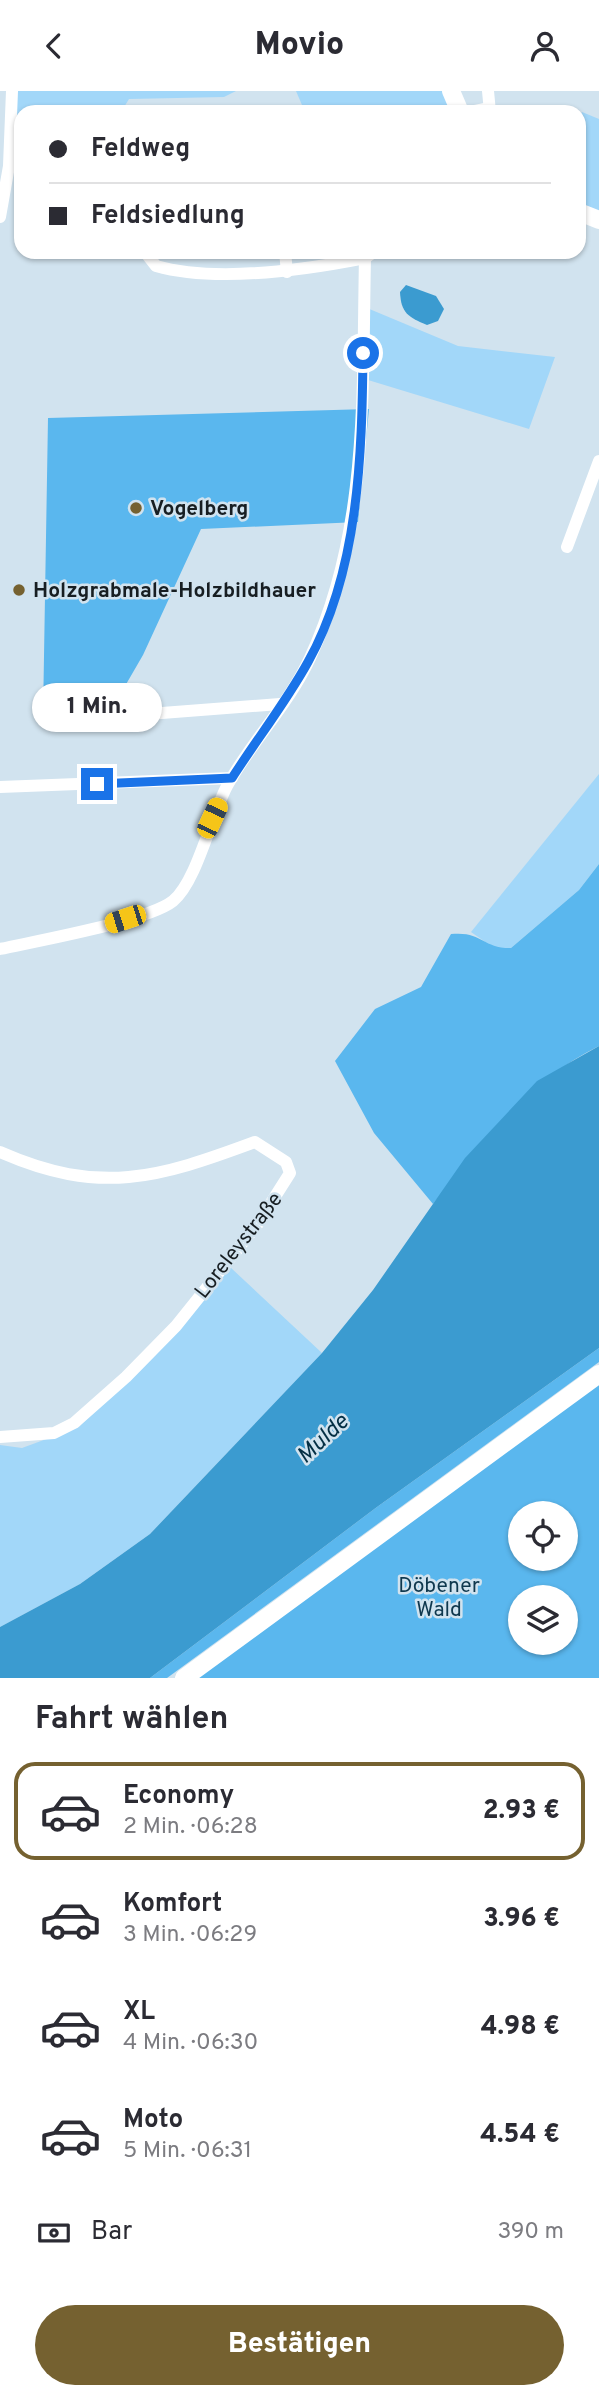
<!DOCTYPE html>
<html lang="de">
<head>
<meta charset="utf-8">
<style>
  :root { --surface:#fff; --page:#f2f2f3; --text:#2b2b33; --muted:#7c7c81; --line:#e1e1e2; --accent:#756130 }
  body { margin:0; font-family:Overpass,sans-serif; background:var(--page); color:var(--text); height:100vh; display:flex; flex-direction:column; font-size:26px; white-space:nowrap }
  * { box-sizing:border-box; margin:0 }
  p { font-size:23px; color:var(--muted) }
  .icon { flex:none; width:38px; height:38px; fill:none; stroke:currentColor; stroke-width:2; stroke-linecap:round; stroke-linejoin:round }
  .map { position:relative; height:1587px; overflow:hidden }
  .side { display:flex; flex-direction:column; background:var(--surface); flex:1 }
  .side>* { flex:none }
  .banner { position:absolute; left:14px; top:14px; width:572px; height:154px; border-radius:21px; box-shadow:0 2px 5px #0004; display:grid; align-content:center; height:154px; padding:0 35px; background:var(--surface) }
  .buttons { position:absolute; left:508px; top:1410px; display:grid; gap:14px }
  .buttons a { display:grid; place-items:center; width:70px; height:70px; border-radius:50%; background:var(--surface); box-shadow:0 2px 5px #0004; font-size:35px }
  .end { position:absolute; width:32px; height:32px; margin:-16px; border:9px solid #1a73e8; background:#fff; box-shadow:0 0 0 4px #fff }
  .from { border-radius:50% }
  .bubble { position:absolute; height:49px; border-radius:24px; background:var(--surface); box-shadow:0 2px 5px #0004; font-size:23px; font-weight:800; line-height:49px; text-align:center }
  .car { position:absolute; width:21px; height:42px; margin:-21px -10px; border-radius:9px; box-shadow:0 0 5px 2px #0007; background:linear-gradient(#f5c518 24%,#345 0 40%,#f5c518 0 76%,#345 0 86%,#f5c518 0) }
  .banner b { display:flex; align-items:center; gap:24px; height:66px; font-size:26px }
  .banner b+b { border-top:2px solid var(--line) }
  .banner i { width:18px; height:18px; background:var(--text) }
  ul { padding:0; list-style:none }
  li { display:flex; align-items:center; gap:21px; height:98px; margin:0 14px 10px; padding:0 21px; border:4px solid transparent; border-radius:21px }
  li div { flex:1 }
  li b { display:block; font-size:26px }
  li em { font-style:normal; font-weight:800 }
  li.current { border-color:var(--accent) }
  li>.icon { width:63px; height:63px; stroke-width:1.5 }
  h2 { padding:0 35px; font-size:32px; line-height:84px }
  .pay { display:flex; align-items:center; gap:18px; height:77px; padding:0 35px; font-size:26px }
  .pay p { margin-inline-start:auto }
  .cta { display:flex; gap:14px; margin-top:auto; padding:14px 35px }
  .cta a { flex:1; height:80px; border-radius:42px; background:var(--accent); color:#fff; font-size:28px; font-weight:800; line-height:80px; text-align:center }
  header { display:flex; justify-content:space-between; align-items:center; height:91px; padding:0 35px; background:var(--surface); font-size:32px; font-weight:800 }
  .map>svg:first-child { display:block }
  .green { fill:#a2d7f9 }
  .forest { fill:#5ab7ee; fill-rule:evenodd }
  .water { fill:#3b9bd0 }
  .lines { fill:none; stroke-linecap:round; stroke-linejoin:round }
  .street { stroke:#fff; stroke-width:12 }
  .secondary { stroke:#fff; stroke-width:18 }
  .route { stroke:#1a73e8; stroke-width:9 }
  .poi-dot { fill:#756130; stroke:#d1e3ef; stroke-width:2.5 }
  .labels { text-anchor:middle; stroke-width:5; stroke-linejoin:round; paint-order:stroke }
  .poi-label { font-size:21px; font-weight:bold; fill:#171e22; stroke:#d1e3ef; text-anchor:start }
  .street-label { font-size:21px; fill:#171e22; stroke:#d1e3ef }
  .park-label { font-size:21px; fill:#0f384e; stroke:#d1e3ef }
  .water-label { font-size:23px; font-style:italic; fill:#042f44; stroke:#d1e3ef }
</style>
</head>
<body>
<header><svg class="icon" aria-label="back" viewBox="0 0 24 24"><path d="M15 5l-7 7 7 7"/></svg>Movio<svg class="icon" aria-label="person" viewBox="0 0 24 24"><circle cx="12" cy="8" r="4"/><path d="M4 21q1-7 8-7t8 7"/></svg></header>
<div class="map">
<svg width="599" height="1587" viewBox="0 0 599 1587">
  <rect width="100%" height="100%" fill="#d1e3ef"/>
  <g class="green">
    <path d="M12,0H236L224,6L129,8L121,21H21V75H9Z"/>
    <path d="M296,0H445L455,21H305Z"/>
    <path d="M582,21L599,28V124L579,116V28Z"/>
    <path d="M367,217L458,255L555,266L529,338L368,289Z"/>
    <path d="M599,683V773L579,799L511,857H494L471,841Z"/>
    <path d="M230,1176L322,1262L150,1443L80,1493L0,1536V1354L22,1357L79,1336Z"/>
  </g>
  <g class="forest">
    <path d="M369,318L358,431L201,438L143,564L110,621L43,625L48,327Z"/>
    <path d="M599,773V955C529,989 481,1054 433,1113L374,1042L335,970L375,918L421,896L451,843C483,840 481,857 511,857L579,799Z"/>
    <path d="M599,1257V1271L167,1587H150L377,1416Z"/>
    <path d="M599,1289V1587H193ZM520,1423H565V1468H520ZM520,1507H565V1552H520Z"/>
  </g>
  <g class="water">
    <path d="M406,194L436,205L444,218L438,230L427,234C408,226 401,222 400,201Z"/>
    <path d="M599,955V1257L377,1416L150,1587H0V1536L80,1493L150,1443L322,1262L373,1199L465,1067L537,990Z"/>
  </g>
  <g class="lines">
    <g class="street">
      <path d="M488,0L490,21"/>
      <path d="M470,21L490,17"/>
      <path d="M0,126L9,75L12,0"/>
      <path d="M145,161L156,175C216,192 304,179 365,167L374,161"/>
      <path d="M285,161L287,181"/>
      <path d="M567,456L599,370"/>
      <path d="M45,631L280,613"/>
      <path d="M0,696L232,687"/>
      <path d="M0,858C36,850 148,830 173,810C197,790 211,725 227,695C251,651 289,613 310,567C369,440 362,303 365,167"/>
      <path d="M0,1061C100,1105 158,1087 255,1051L286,1071L290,1082L257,1134L176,1235L126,1286L74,1332L54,1342L0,1346"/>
    </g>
    <g class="secondary">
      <path d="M451,0L460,21"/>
      <path d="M579,121L599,129"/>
      <path d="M184,1587L599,1283"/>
    </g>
  </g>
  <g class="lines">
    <path class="route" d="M97,693L232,687C257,648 286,611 308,571C359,480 362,363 363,262"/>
  </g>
  <g class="poi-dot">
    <circle cx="136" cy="417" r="7"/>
    <circle cx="19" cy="499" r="7"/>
  </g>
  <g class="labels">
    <g class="poi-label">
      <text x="150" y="424">Vogelberg</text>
      <text x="33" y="506">Holzgrabmale-Holzbildhauer</text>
    </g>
    <g class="street-label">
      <text transform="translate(238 1154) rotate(-52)" y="7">Loreleystraße</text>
    </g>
    <g class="park-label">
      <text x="439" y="1501">Döbener<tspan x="439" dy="24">Wald</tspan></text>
    </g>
    <g class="water-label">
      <text transform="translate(322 1347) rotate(-43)" y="8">Mulde</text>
    </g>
  </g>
</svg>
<div class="buttons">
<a><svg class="icon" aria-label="locate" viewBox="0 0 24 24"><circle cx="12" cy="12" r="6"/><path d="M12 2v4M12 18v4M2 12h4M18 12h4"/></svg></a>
<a><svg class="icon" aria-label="layers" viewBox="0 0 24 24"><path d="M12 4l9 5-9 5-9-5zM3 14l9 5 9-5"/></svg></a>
</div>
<i class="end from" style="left:363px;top:262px"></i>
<i class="end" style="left:97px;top:693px"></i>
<div class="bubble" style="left:32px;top:592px;width:130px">1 Min.</div>
<i class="car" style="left:212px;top:727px;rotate:25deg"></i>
<i class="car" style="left:125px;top:828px;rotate:252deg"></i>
<div class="banner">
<b><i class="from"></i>Feldweg</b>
<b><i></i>Feldsiedlung</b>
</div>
</div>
<section class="side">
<h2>Fahrt wählen</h2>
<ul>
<li class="current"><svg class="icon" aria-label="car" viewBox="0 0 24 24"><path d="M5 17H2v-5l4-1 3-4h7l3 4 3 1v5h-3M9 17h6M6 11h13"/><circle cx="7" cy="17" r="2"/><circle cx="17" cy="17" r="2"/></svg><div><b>Economy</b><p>2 Min. · 06:28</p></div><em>2.93 €</em></li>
<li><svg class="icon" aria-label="car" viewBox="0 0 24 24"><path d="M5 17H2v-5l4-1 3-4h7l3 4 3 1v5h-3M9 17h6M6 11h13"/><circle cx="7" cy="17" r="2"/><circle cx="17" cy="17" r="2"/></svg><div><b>Komfort</b><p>3 Min. · 06:29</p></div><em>3.96 €</em></li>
<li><svg class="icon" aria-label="car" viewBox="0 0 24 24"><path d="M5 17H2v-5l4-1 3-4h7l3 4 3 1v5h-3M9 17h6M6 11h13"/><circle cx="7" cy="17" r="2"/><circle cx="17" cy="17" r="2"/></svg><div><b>XL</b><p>4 Min. · 06:30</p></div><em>4.98 €</em></li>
<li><svg class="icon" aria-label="car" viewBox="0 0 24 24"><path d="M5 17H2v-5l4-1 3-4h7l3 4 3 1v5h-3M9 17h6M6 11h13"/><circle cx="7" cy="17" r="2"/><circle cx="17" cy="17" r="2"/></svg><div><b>Moto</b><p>5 Min. · 06:31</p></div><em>4.54 €</em></li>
</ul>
<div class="pay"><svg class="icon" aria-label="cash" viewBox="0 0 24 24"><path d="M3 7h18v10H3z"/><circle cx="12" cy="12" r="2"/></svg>Bar<p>390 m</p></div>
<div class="cta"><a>Bestätigen</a></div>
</section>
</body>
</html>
